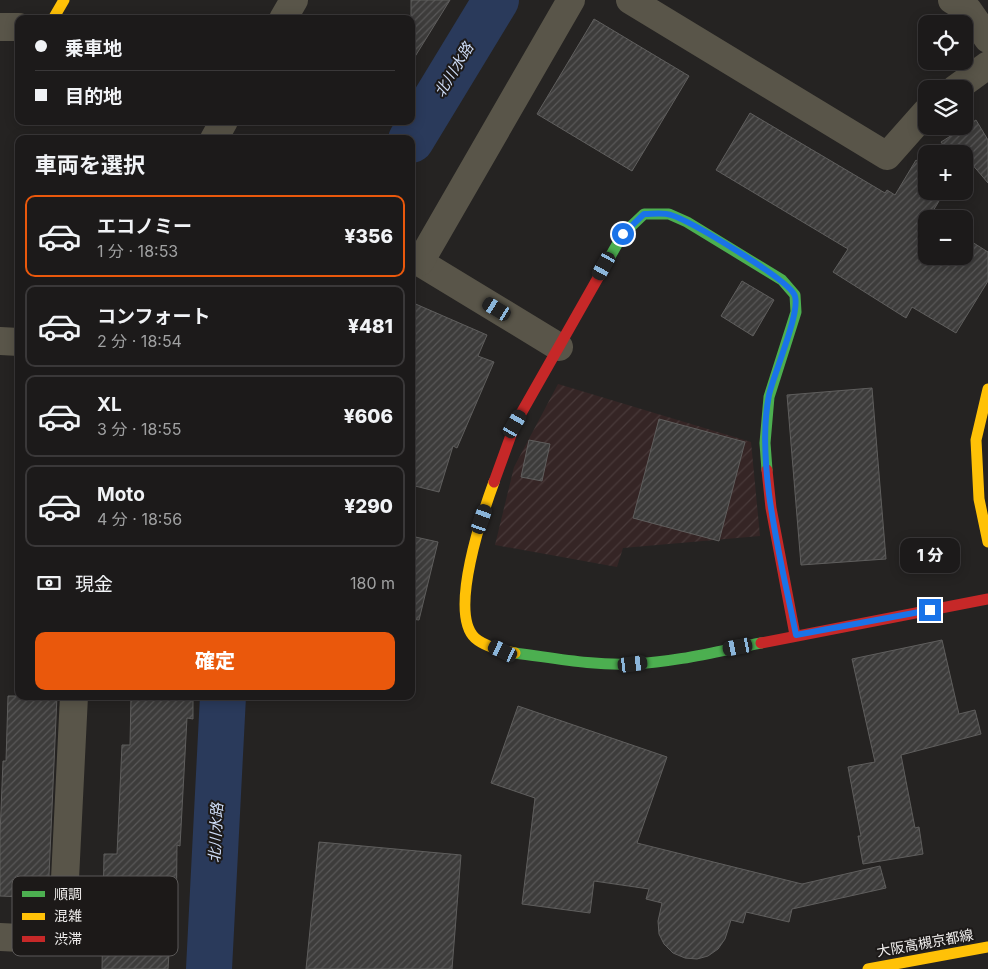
<!DOCTYPE html>
<html lang="ja">
<head>
<meta charset="utf-8">
<style>
  :root { --surface:#1c1a1a; --page:#292727; --text:#f1f3f6; --muted:#a0a1a2; --line:#3a3839; --accent:#ea580c }
  body { margin:0; font-family:Inter,"Noto Sans JP",sans-serif; background:var(--page); color:var(--text); height:100vh; display:flex; flex-direction:column; font-size:19px; white-space:nowrap }
  * { box-sizing:border-box; margin:0 }
  p { font-size:16px; color:var(--muted) }
  .icon { flex:none; width:28px; height:28px; fill:none; stroke:currentColor; stroke-width:2; stroke-linecap:round; stroke-linejoin:round }
  .map { position:relative; flex:1; overflow:hidden }
  .sheet { position:absolute; left:15px; top:135px; width:400px; height:565px; display:flex; flex-direction:column; background:var(--surface); border-radius:10px; box-shadow:0 2px 12px #0003,0 0 0 1px var(--line) }
  .sheet>* { flex:none }
  .top-card { position:absolute; left:15px; top:15px; width:400px; height:110px; border-radius:10px; box-shadow:0 2px 12px #0003,0 0 0 1px var(--line); display:grid; align-content:center; height:110px; padding:0 20px; background:var(--surface) }
  .fabs { position:absolute; left:918px; top:15px; display:grid; gap:10px }
  .fabs a { display:grid; place-items:center; width:55px; height:55px; border-radius:10px; background:var(--surface); box-shadow:0 2px 12px #0003,0 0 0 1px var(--line); font-size:25px }
  .end { position:absolute; width:22px; height:22px; margin:-11px; border:6px solid #1a73e8; background:#fff; box-shadow:0 0 0 2px #fff }
  .from { border-radius:50% }
  .bubble { position:absolute; height:35px; border-radius:10px; background:var(--surface); box-shadow:0 2px 12px #0003,0 0 0 1px var(--line); font-size:16px; font-weight:800; line-height:35px; text-align:center }
  .car { position:absolute; width:15px; height:30px; margin:-15px -8px; border-radius:6px; box-shadow:0 0 4px 1px #0007; background:linear-gradient(#222 24%,#8ab4d8 0 40%,#222 0 76%,#8ab4d8 0 86%,#222 0) }
  .top-card b { display:flex; align-items:center; gap:18px; height:48px; font-size:19px }
  .top-card b+b { border-top:1px solid var(--line) }
  .top-card i { width:12px; height:12px; background:var(--text) }
  ul { padding:0; list-style:none }
  li { display:flex; align-items:center; gap:15px; height:82px; margin:0 10px 8px; padding:0 10px; border:2px solid var(--line); border-radius:10px }
  li div { flex:1 }
  li b { display:block; font-size:19px }
  li em { font-style:normal; font-weight:800 }
  li.current { border-color:var(--accent) }
  li>.icon { width:45px; height:45px; stroke-width:1.5 }
  h2 { padding:0 20px; font-size:22px; line-height:60px }
  .pay { display:flex; align-items:center; gap:12px; height:55px; padding:0 20px; font-size:19px }
  .pay p { margin-inline-start:auto }
  .action { display:flex; gap:10px; margin-top:auto; padding:10px 20px }
  .action a { flex:1; height:58px; border-radius:10px; background:var(--accent); color:#fff; font-size:20px; font-weight:800; line-height:58px; text-align:center }
  .map>svg:first-child { display:block }
  .industrial { fill:url(#industrial-furrows) }
  .lines { fill:none; stroke-linecap:round; stroke-linejoin:round }
  .river { stroke:#2a3a5b; stroke-width:46 }
  .building { fill:url(#building-hatch); stroke:#5f5e5d }
  .street { stroke:#595549; stroke-width:28 }
  .fast { stroke:#4caf50; stroke-width:11 }
  .slow { stroke:#ffc107; stroke-width:11 }
  .jam { stroke:#c62828; stroke-width:11 }
  .route { stroke:#1a73e8; stroke-width:6 }
  .labels { text-anchor:middle; stroke-width:4; stroke-linejoin:round; paint-order:stroke }
  .street-label { font-size:14px; fill:#efedec; stroke:#1c1918 }
  .water-label { font-size:15px; font-style:italic; fill:#cedcf6; stroke:#1c1918 }
  .key { fill:#1c1918; stroke:#5b5958; stroke-width:1 }
  .key-label { font-size:14px; fill:#efedec }
</style>
</head>
<body>
<div class="map">
<svg width="988" height="969" viewBox="0 0 988 969">
  <defs>
    <pattern id="industrial-furrows" width="10" height="10" patternUnits="userSpaceOnUse" patternTransform="scale(1.25)"><rect width="10" height="10" fill="#352525"/><path d="M-1 1l2-2M0 10L10 0M9 11l2-2" fill="none" stroke="#493a3a"/></pattern>
    <pattern id="building-hatch" width="6" height="6" patternUnits="userSpaceOnUse" patternTransform="scale(1.25)"><rect width="6" height="6" fill="#3d3c3b"/><path d="M-1 1l2-2M0 6l6-6M5 7l2-2" fill="none" stroke="#595858"/></pattern>
  </defs>
  <rect width="100%" height="100%" fill="#252322"/>
  <path class="industrial" d="M558,384L751,442L760,536L623,548L617,567L495,545L514,467Z"/>
  <g class="lines">
    <g class="river">
      <path d="M411,140L496,0"/>
      <path d="M209,969L223,696"/>
    </g>
  </g>
  <g class="building">
    <path d="M411,0H450L411,63Z"/>
    <path d="M594,19L689,76L632,171L537,114Z"/>
    <path d="M750,113L885,193L887,190L895,195L916,160L926,167V191H945L930,216L933,219H926V256H964V237L988,252V281L956,333L912,307L906,318L833,272L848,249L716,170Z"/>
    <path d="M976,120L988,140V183L965,156L964,159V154H949L941,142Z"/>
    <path d="M742,281L774,300L753,336L721,316Z"/>
    <path d="M411,302L487,335L478,356L494,362L457,448L453,446L439,492L411,485Z"/>
    <path d="M872,388L886,559L801,565L787,395Z"/>
    <path d="M659,419L745,442L719,541L633,518Z"/>
    <path d="M529,440L550,444L542,481L521,477Z"/>
    <path d="M411,536L438,542L419,620L411,619Z"/>
    <path d="M942,640L959,714L975,710L981,734L901,755L915,828L919,827L923,854L863,864L858,836H861L848,767L875,762L852,659Z"/>
    <path d="M8,696H57L48,898L0,896V835L3,761H6Z"/>
    <path d="M131,696H193V719L187,718L180,846L177,845L176,938H170L168,969H102L104,854H117L122,745H130Z"/>
    <path d="M518,706L667,757L637,843L802,884L880,866L886,888L792,909L789,922L746,912L743,923L731,920L725,939L718,949L708,956L697,959L685,958L673,953L664,944L659,934L658,921L662,903L646,899L649,889L594,881L590,913L522,904L535,798L491,783Z"/>
    <path d="M319,842L461,855L452,969H306Z"/>
  </g>
  <g class="lines">
    <g class="street">
      <path d="M630,0L887,156L926,112"/>
      <path d="M952,0L968,10L988,39"/>
      <path d="M283,19L294,0"/>
      <path d="M0,27H19"/>
      <path d="M955,89L988,65"/>
      <path d="M214,139L224,121"/>
      <path d="M411,257L559,347"/>
      <path d="M420,262L571,0"/>
      <path d="M0,341L19,342"/>
      <path d="M0,937L62,940L74,696"/>
    </g>
    <g class="fast">
      <path d="M607,262L623,234L644,214H669L687,222L782,280L795,295L796,312L769,397L765,443L767,470"/>
      <path d="M515,653C554,658 594,666 633,664C676,662 719,651 761,643"/>
    </g>
    <g class="slow">
      <path d="M53,19L64,0"/>
      <path d="M988,389L976,440L979,499L988,542"/>
      <path d="M494,482C483,512 448,613 475,638C484,646 503,651 515,653"/>
      <path d="M868,969L988,947"/>
    </g>
    <g class="jam">
      <path d="M767,470L771,508L795,635"/>
      <path d="M494,482L515,424L607,262"/>
      <path d="M761,643L988,599"/>
    </g>
  </g>
  <g class="lines">
    <path class="route" d="M623,234L644,214C653,214 663,212 671,215C691,221 785,278 794,294C803,308 773,375 769,395C755,465 782,564 796,635L930,610"/>
  </g>
  <g class="labels">
    <g class="street-label">
      <text transform="translate(925 943) rotate(-10)" y="5">大阪高槻京都線</text>
    </g>
    <g class="water-label">
      <text transform="translate(454 70) rotate(-59)" y="5">北川水路</text>
      <text transform="translate(216 833) rotate(-87)" y="5">北川水路</text>
    </g>
  </g>
  <rect x="12" y="876" width="166" height="80" rx="8" class="key"/>
  <rect x="22" y="891" width="23" height="6" fill="#4caf50"/>
  <rect x="22" y="913" width="23" height="7" fill="#ffc107"/>
  <rect x="22" y="936" width="23" height="6" fill="#c62828"/>
  <g class="key-label">
    <text x="54" y="899">順調</text>
    <text x="54" y="921">混雑</text>
    <text x="54" y="944">渋滞</text>
  </g>
</svg>
<div class="fabs">
<a><svg class="icon" aria-label="locate" viewBox="0 0 24 24"><circle cx="12" cy="12" r="6"/><path d="M12 2v4M12 18v4M2 12h4M18 12h4"/></svg></a>
<a><svg class="icon" aria-label="layers" viewBox="0 0 24 24"><path d="M12 4l9 5-9 5-9-5zM3 14l9 5 9-5"/></svg></a>
<a>+</a>
<a>−</a>
</div>
<i class="end from" style="left:623px;top:234px"></i>
<i class="end" style="left:930px;top:610px"></i>
<div class="bubble" style="left:900px;top:538px;width:60px">1 分</div>
<i class="car" style="left:604px;top:266px;rotate:209deg"></i>
<i class="car" style="left:497px;top:309px;rotate:301deg"></i>
<i class="car" style="left:515px;top:424px;rotate:30deg"></i>
<i class="car" style="left:482px;top:519px;rotate:19deg"></i>
<i class="car" style="left:738px;top:647px;rotate:259deg"></i>
<i class="car" style="left:503px;top:651px;rotate:296deg"></i>
<i class="car" style="left:633px;top:664px;rotate:83deg"></i>
<div class="top-card">
<b><i class="from"></i>乗車地</b>
<b><i></i>目的地</b>
</div>
<section class="sheet">
<h2>車両を選択</h2>
<ul>
<li class="current"><svg class="icon" aria-label="car" viewBox="0 0 24 24"><path d="M5 17H2v-5l4-1 3-4h7l3 4 3 1v5h-3M9 17h6M6 11h13"/><circle cx="7" cy="17" r="2"/><circle cx="17" cy="17" r="2"/></svg><div><b>エコノミー</b><p>1 分 · 18:53</p></div><em>¥356</em></li>
<li><svg class="icon" aria-label="car" viewBox="0 0 24 24"><path d="M5 17H2v-5l4-1 3-4h7l3 4 3 1v5h-3M9 17h6M6 11h13"/><circle cx="7" cy="17" r="2"/><circle cx="17" cy="17" r="2"/></svg><div><b>コンフォート</b><p>2 分 · 18:54</p></div><em>¥481</em></li>
<li><svg class="icon" aria-label="car" viewBox="0 0 24 24"><path d="M5 17H2v-5l4-1 3-4h7l3 4 3 1v5h-3M9 17h6M6 11h13"/><circle cx="7" cy="17" r="2"/><circle cx="17" cy="17" r="2"/></svg><div><b>XL</b><p>3 分 · 18:55</p></div><em>¥606</em></li>
<li><svg class="icon" aria-label="car" viewBox="0 0 24 24"><path d="M5 17H2v-5l4-1 3-4h7l3 4 3 1v5h-3M9 17h6M6 11h13"/><circle cx="7" cy="17" r="2"/><circle cx="17" cy="17" r="2"/></svg><div><b>Moto</b><p>4 分 · 18:56</p></div><em>¥290</em></li>
</ul>
<div class="pay"><svg class="icon" aria-label="cash" viewBox="0 0 24 24"><path d="M3 7h18v10H3z"/><circle cx="12" cy="12" r="2"/></svg>現金<p>180 m</p></div>
<div class="action"><a>確定</a></div>
</section>
</div>
</body>
</html>
